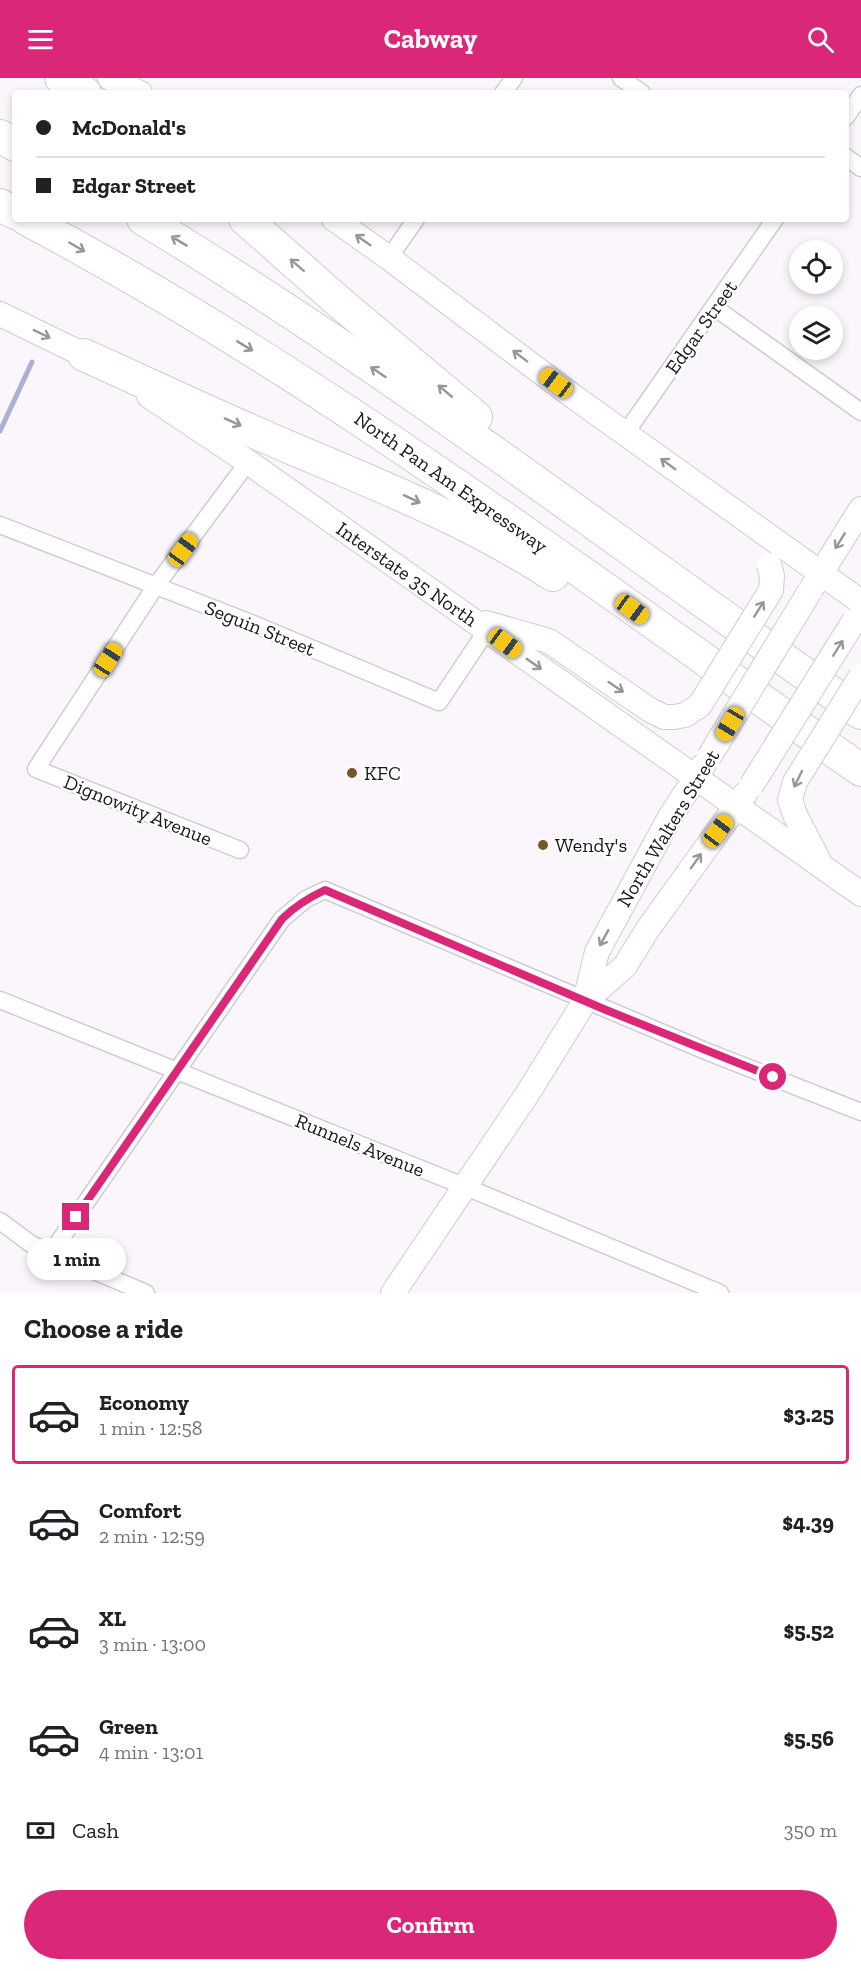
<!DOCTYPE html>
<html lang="en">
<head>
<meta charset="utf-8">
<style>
  :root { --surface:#fff; --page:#f2f2f2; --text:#202124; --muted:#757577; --line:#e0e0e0; --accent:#db2777 }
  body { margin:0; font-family:"Zilla Slab",serif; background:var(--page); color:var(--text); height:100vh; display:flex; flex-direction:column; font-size:22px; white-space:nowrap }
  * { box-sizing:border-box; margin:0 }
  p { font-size:20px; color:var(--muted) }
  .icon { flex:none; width:33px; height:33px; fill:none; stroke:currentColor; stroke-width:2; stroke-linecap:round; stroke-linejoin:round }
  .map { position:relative; height:1215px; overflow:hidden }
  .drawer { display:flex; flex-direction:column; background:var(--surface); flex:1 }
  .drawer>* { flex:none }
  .banner { position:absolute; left:12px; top:12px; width:837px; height:132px; border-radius:6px; box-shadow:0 3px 9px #0003; display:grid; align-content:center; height:132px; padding:0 24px; background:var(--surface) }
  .buttons { position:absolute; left:789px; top:162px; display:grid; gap:12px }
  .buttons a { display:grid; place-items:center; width:54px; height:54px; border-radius:50%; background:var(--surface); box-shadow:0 3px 9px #0003; font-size:30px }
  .end { position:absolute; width:27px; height:27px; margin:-14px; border:8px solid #db2777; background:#fff; box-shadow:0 0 0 3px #fff }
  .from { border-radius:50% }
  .bubble { position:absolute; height:42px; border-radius:21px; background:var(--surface); box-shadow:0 3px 9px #0003; font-size:20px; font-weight:700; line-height:42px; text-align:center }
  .car { position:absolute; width:18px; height:36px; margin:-18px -9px; border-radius:8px; box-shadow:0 0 4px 2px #0007; background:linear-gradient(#f5c518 24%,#345 0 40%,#f5c518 0 76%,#345 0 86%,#f5c518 0) }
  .banner b { display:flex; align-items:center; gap:21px; height:57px; font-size:22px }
  .banner b+b { border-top:2px solid var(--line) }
  .banner i { width:15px; height:15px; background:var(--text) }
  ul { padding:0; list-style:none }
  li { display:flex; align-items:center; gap:18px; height:99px; margin:0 12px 9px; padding:0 12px; border:3px solid transparent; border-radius:6px }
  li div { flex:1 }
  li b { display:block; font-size:22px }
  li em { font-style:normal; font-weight:700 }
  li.current { border-color:var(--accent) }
  li>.icon { width:54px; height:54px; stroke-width:1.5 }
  h2 { padding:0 24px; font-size:27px; line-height:72px }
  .pay { display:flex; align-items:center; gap:15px; height:66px; padding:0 24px; font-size:22px }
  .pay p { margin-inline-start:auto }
  .action { display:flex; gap:12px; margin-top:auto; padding:12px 24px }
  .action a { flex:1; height:69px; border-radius:36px; background:var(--accent); color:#fff; font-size:24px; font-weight:700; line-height:69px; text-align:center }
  header { display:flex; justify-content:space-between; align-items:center; height:78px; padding:0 24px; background:var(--accent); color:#fff; font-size:27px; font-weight:700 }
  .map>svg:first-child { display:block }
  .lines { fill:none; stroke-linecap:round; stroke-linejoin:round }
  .stream { stroke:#acb1d3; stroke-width:5 }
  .street-casing { stroke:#d0ccd1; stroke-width:19 }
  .secondary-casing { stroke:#d0ccd1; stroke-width:26 }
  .highway-casing { stroke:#d0ccd1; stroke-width:34 }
  .street { stroke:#fff; stroke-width:16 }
  .secondary { stroke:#fff; stroke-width:24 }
  .highway { stroke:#fff; stroke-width:32 }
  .secondary-bridge-casing { stroke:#d0ccd1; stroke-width:26; stroke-linecap:butt }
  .secondary-bridge { stroke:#fff; stroke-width:24 }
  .oneway { stroke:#989798 }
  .route { stroke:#db2777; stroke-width:8 }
  .poi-dot { fill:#77562d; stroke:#fff; stroke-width:2 }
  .labels { text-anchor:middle; stroke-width:4.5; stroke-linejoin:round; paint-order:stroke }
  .street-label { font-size:20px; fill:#19181a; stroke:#fff }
  .poi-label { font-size:20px; fill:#19181a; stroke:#fff; text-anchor:start }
</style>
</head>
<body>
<header><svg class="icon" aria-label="menu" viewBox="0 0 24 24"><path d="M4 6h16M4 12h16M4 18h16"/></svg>Cabway<svg class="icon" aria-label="search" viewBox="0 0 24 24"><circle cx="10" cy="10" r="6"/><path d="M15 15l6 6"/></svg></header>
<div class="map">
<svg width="861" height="1215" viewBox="0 0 861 1215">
  <rect width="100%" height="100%" fill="#fbf6fc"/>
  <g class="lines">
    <path class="stream" d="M0,353L32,284"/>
    <g class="street-casing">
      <g id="street">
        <path d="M621,0L642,15"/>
        <path d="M503,15L514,0"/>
        <path d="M846,39L861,17"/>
        <path d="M846,79L861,90"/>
        <path d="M389,180L416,141"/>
        <path d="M714,229L861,334"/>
        <path d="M625,356L775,141"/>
        <path d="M0,447L251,545L439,624L487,552"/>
        <path d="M240,772L36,691L155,509L248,384"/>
        <path d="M0,922L466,1109L720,1215"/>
        <path d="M0,1143L31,1166L146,1215"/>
        <path d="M51,1175L282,841L306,821L325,812L708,974L861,1034"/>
      </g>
    </g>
    <g class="secondary-casing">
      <g id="secondary">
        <path d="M110,0L140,15"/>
        <path d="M334,141L389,180L574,319L861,524"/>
        <path d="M0,236L84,277L99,286"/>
        <path d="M149,318L248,384L861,816"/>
        <path d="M813,508L861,431"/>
        <path d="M486,545L549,563L650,632L664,639H674"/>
        <path d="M795,737L819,783"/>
        <path d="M585,923L597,874L670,739L703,688"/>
        <path d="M393,1215L528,1015L585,923L625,888L648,851L745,716"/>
      </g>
    </g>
    <g class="highway-casing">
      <g id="highway">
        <path d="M61,0L85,15"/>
        <path d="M0,58L15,67"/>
        <path d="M0,127L15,135"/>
        <path d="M26,141C321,298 588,501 861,692"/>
        <path d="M143,141C392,291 622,470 861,635"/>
        <path d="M245,141L338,223L476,339"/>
        <path d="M84,277C153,308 222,341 291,370C381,408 471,444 553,497"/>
      </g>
    </g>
    <use href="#street" class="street"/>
    <use href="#secondary" class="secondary"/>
    <use href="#highway" class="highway"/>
    <g class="secondary-bridge-casing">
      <g id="secondary-bridge">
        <path d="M674,639L685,637L700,627L771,512L772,498L769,487"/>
        <path d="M709,679L810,513"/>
        <path d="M751,708L854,543"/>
        <path d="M795,737L790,722L795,704L861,598"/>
      </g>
    </g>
    <use href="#secondary-bridge" class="secondary-bridge"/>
  </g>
  <defs><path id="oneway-shaft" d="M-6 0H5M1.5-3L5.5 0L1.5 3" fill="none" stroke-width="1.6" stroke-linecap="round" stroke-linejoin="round" transform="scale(1.5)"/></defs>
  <g class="oneway">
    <use href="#oneway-shaft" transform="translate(363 162) rotate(-145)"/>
    <use href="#oneway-shaft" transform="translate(179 163) rotate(-149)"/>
    <use href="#oneway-shaft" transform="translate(77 169) rotate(30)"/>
    <use href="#oneway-shaft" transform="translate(297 187) rotate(-139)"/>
    <use href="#oneway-shaft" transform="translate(42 256) rotate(26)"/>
    <use href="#oneway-shaft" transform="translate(245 268) rotate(31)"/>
    <use href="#oneway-shaft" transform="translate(520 278) rotate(-143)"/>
    <use href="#oneway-shaft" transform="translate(378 294) rotate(-146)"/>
    <use href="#oneway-shaft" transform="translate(445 313) rotate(-140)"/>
    <use href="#oneway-shaft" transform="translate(233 344) rotate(24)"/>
    <use href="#oneway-shaft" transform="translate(668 386) rotate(-144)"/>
    <use href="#oneway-shaft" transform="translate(412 421) rotate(25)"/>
    <use href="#oneway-shaft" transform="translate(840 463) rotate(122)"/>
    <use href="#oneway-shaft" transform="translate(759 531) rotate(-58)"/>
    <use href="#oneway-shaft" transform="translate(838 570) rotate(-58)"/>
    <use href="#oneway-shaft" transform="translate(534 586) rotate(35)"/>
    <use href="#oneway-shaft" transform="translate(616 609) rotate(34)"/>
    <use href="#oneway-shaft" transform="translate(798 701) rotate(116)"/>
    <use href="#oneway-shaft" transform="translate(696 783) rotate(-55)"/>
    <use href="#oneway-shaft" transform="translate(604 860) rotate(119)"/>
  </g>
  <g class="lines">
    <path class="route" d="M76,1139L282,841C295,828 308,820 325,812L606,932L773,999"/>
  </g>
  <g class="poi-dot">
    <circle cx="352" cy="695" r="6"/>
    <circle cx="543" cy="767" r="6"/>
  </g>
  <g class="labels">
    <g class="street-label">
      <text transform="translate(701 249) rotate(-55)" y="7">Edgar Street</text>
      <text transform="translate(451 404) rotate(35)" y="7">North Pan Am Expressway</text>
      <text transform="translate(407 496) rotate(35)" y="7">Interstate 35 North</text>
      <text transform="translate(260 550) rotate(22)" y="7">Seguin Street</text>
      <text transform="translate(138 732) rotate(22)" y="7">Dignowity Avenue</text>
      <text transform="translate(668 750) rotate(-59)" y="7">North Walters Street</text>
      <text transform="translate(360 1067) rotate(22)" y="7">Runnels Avenue</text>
    </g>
    <g class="poi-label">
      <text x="364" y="702">KFC</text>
      <text x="555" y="774">Wendy's</text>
    </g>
  </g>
</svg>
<div class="buttons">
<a><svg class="icon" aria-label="locate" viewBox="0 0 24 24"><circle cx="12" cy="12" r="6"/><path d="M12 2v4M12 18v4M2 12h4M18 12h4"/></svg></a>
<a><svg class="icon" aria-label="layers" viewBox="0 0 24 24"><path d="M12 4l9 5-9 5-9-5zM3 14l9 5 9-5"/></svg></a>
</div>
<i class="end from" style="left:773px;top:999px"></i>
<i class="end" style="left:76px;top:1139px"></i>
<div class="bubble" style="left:27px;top:1160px;width:99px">1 min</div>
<i class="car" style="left:556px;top:305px;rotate:307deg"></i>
<i class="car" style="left:183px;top:472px;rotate:36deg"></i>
<i class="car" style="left:632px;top:531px;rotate:126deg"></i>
<i class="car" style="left:505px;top:565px;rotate:126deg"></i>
<i class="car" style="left:108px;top:582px;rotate:33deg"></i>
<i class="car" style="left:730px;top:646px;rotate:211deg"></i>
<i class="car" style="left:718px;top:753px;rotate:37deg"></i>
<div class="banner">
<b><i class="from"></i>McDonald's</b>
<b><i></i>Edgar Street</b>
</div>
</div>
<section class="drawer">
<h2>Choose a ride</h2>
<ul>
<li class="current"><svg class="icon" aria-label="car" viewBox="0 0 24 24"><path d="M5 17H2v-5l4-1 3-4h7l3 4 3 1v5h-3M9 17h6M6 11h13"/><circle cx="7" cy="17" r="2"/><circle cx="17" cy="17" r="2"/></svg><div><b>Economy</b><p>1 min · 12:58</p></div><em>$3.25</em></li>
<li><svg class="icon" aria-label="car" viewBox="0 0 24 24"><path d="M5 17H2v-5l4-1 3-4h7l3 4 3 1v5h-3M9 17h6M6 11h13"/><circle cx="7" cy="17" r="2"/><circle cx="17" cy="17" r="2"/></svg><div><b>Comfort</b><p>2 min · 12:59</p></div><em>$4.39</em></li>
<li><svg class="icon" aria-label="car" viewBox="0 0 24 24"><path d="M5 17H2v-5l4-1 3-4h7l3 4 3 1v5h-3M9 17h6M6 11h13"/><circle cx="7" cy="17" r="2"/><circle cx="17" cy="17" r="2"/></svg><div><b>XL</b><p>3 min · 13:00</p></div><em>$5.52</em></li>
<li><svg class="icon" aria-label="car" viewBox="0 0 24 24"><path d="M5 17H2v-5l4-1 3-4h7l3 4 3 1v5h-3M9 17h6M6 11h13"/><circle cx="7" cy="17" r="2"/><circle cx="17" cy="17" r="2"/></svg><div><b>Green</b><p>4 min · 13:01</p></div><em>$5.56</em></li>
</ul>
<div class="pay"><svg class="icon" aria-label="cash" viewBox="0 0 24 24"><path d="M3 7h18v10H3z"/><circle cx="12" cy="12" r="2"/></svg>Cash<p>350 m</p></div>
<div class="action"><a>Confirm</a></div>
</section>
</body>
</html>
